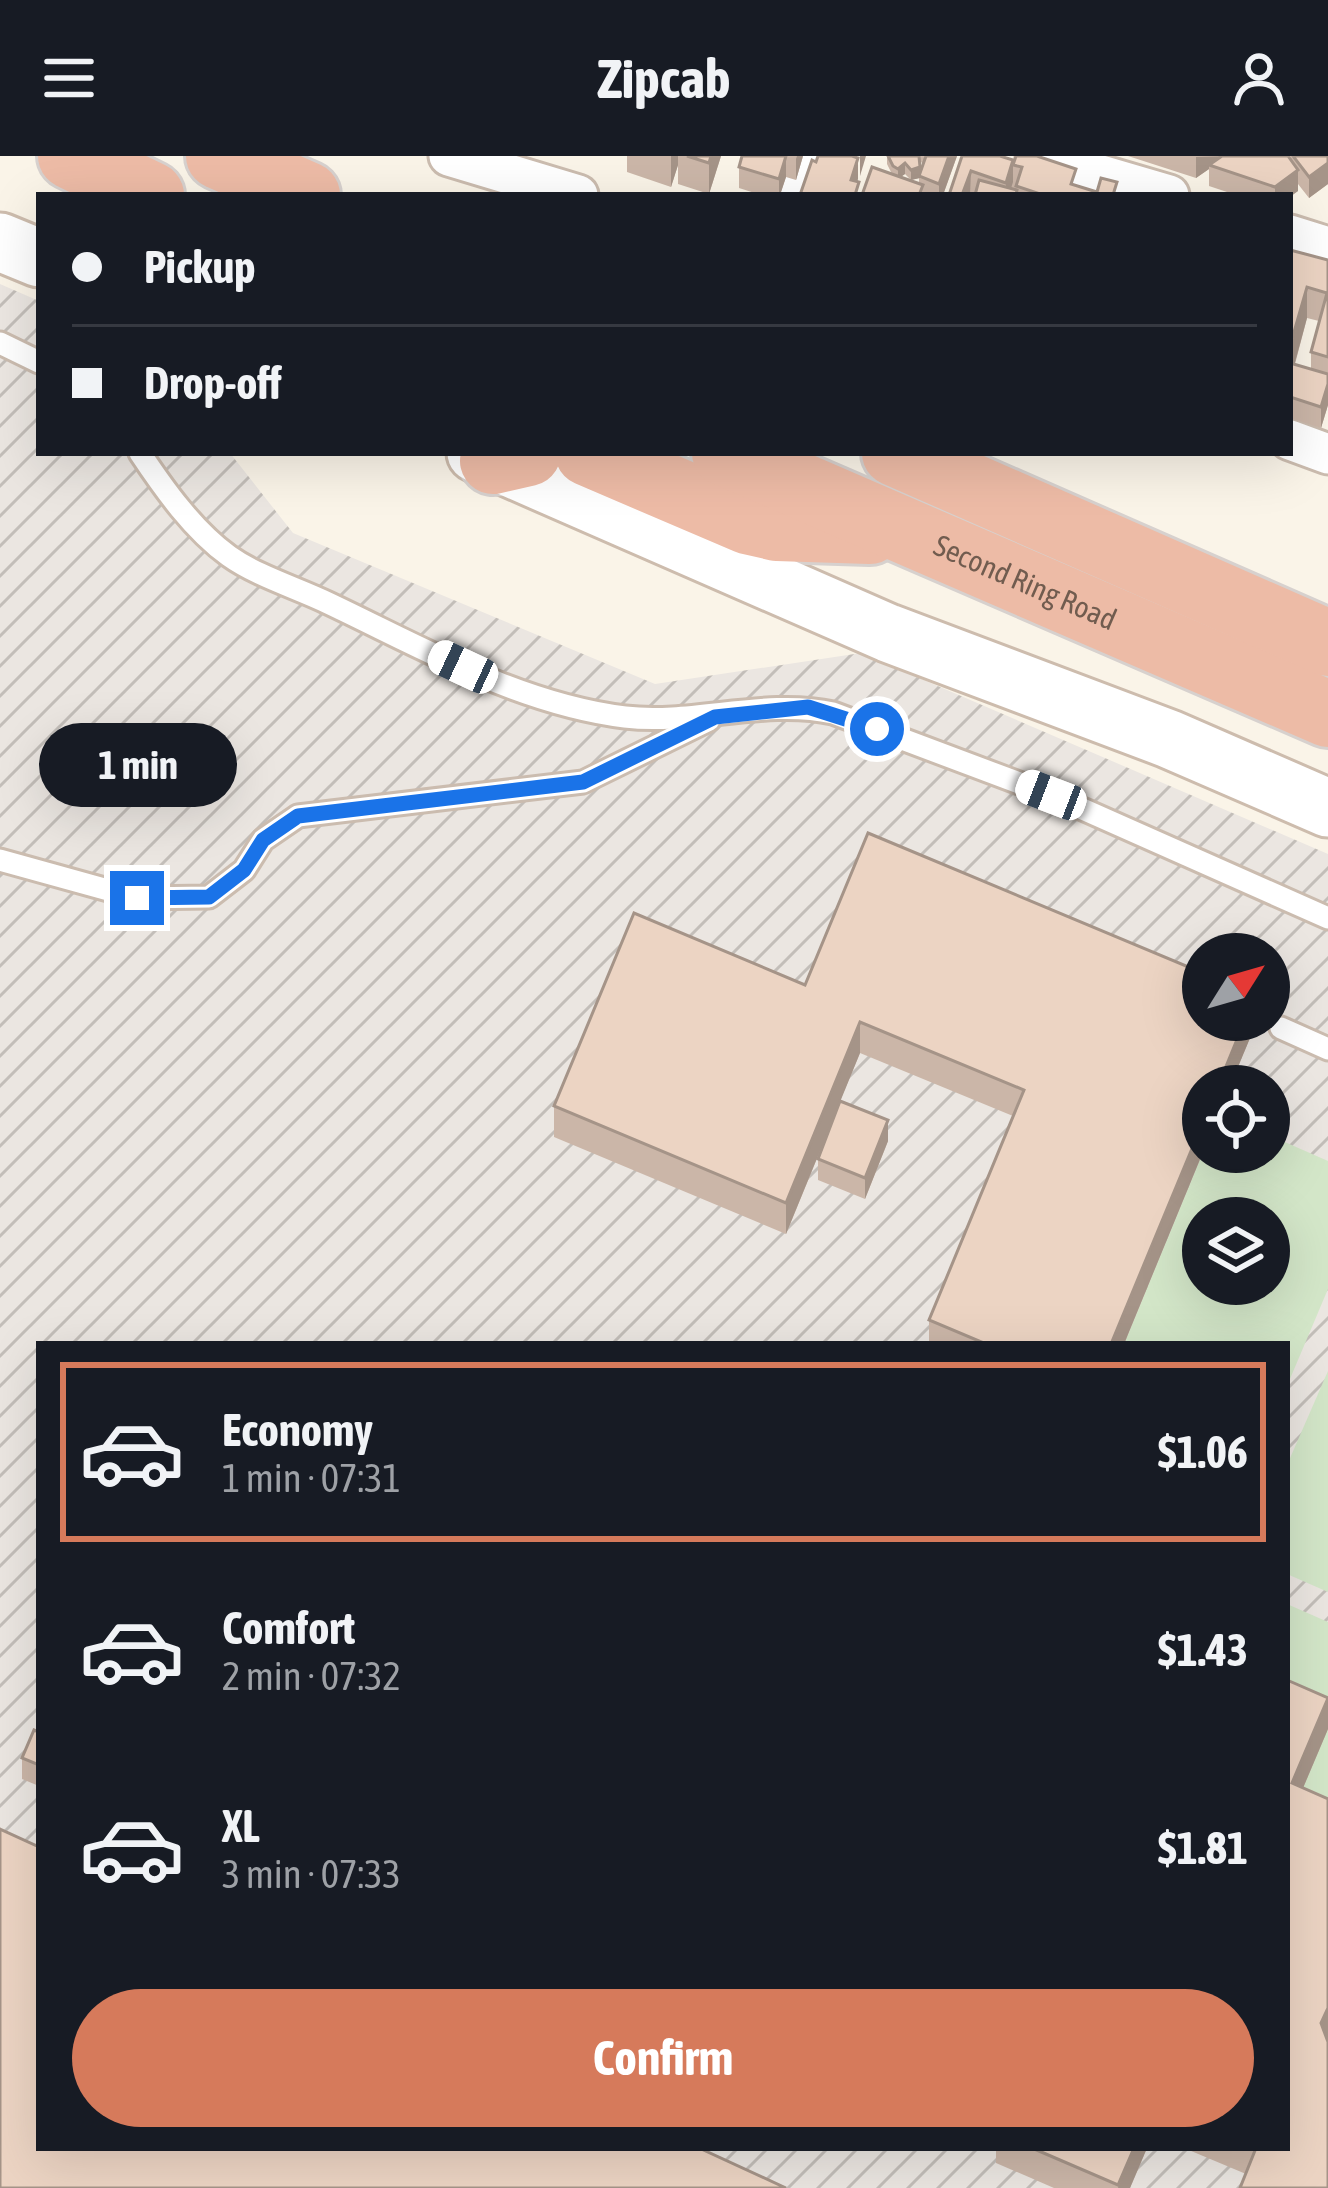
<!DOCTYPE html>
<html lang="en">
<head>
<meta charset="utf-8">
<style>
  :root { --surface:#171b24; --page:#242831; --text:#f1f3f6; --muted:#9ea1a6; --line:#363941; --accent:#d67a5b }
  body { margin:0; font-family:"Asap Condensed",sans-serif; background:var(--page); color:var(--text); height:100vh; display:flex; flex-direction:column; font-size:45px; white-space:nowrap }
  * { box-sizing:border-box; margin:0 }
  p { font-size:39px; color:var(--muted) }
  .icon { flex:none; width:66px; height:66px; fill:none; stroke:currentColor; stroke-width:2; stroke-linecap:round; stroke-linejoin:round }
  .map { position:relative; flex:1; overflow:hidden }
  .details { position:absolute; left:36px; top:1185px; width:1254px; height:810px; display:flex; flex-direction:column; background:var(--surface); border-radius:0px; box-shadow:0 12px 48px #0002 }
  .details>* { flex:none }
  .top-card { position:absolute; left:36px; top:36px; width:1257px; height:264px; border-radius:0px; box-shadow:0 12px 48px #0002; display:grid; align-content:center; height:264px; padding:0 36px; background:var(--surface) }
  .needle { width:78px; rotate:53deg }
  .fabs { position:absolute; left:1182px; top:777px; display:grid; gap:24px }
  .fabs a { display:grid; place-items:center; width:108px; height:108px; border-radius:50%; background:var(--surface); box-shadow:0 12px 48px #0002; font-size:60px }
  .end { position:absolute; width:54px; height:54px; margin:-27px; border:15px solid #1a73e8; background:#fff; box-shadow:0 0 0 6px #fff }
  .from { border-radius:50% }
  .bubble { position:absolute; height:84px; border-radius:42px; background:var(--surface); box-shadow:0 12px 48px #0002; font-size:39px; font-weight:700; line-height:84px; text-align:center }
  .car { position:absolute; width:36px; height:72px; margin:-36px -18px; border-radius:15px; box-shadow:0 0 9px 3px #0007; background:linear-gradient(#fff 24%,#345 0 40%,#fff 0 76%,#345 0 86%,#fff 0) }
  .top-card b { display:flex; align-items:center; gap:42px; height:114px; font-size:45px }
  .top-card b+b { border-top:3px solid var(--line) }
  .top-card i { width:30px; height:30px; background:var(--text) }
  ul { padding:21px 0 0; list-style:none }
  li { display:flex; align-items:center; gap:36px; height:180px; margin:0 24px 18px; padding:0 12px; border:6px solid transparent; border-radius:0px }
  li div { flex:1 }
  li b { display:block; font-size:45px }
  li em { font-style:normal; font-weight:700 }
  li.active { border-color:var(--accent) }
  li>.icon { width:108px; height:108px; stroke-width:1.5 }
  .button { display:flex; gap:24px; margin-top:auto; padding:24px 36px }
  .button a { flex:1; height:138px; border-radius:72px; background:var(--accent); color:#fff; font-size:48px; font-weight:700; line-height:138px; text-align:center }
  header { display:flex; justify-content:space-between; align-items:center; height:156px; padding:0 36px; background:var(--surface); font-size:54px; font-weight:700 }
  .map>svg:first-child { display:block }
  .industrial { fill:url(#industrial-furrows); fill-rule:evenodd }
  .grass { fill:#d3e6c8; fill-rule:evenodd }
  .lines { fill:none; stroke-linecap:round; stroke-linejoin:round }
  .lane-casing { stroke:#cbbcaf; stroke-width:27 }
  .street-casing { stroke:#cbbcaf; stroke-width:45 }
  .secondary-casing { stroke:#cdbcad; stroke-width:63 }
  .highway-casing { stroke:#d7d1ce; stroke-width:72 }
  .lane { stroke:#fff; stroke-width:21 }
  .street { stroke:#fff; stroke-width:39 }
  .secondary { stroke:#fff; stroke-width:57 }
  .highway { stroke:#edbba6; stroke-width:66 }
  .wall { fill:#cbb6a8; fill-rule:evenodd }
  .shaded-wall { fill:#a59488 }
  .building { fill:#ecd4c3; stroke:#a59488; stroke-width:3 }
  .route { stroke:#1a73e8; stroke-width:15 }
  .labels { text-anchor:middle; stroke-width:9; stroke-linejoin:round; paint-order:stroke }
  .street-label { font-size:30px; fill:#715c4f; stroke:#fdf8ee }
</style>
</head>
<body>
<header><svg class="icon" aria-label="menu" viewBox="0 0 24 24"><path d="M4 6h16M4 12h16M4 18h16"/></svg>Zipcab<svg class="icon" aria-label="person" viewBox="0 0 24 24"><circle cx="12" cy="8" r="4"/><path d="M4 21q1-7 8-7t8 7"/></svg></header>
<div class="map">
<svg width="1328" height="2032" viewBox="0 0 1328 2032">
  <defs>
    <pattern id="industrial-furrows" width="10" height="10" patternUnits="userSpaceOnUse" patternTransform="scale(3)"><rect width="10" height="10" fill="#ebe6e1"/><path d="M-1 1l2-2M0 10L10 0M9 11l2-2" fill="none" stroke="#c3beb9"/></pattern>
  </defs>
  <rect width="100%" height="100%" fill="#faf4e8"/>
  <path class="industrial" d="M0,128L39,145V297H230L293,377L655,528L861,497L1328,698V2032H0ZM1203,798H1269V864H1203ZM1203,930H1269V996H1203ZM1203,1062H1269V1128H1203ZM39,1188H1287V1992H39Z"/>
  <g class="grass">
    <path d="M1269,979L1328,1005V1133L1287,1230V1188H1124L1203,996H1269ZM1203,1062H1269V1128H1203Z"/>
    <path d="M1328,1215V1436L1287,1418V1309Z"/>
    <path d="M1287,1448L1328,1466V1674L1292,1658Z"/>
  </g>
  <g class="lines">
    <g class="lane-casing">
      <g id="lane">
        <path d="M0,187L39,206"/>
        <path d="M140,297C164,333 193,374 229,400C257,420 297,432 328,447C423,492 519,548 625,561C694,569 766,542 833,557L1051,639L1328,762"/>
        <path d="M0,704L137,742L209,741L244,714L263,684L298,660L583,626L709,564"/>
        <path d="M1281,872L1328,893"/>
      </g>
    </g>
    <g class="street-casing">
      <g id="street">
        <path d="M449,0L578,39"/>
        <path d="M1036,0L1169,39"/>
        <path d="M796,39L813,0"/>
        <path d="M1290,79L1328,91"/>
        <path d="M1290,284L1328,298"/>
      </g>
    </g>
    <g class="secondary-casing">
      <g id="secondary">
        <path d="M0,86L39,102"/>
        <path d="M476,297L888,477L1169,583L1328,652"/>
      </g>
    </g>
    <g class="highway-casing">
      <g id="highway">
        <path d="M71,0L151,39"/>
        <path d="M219,0L307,39"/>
        <path d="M588,297L747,365L777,372L870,375"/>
        <path id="s1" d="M725,297L1328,558"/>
        <path d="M895,297L1328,487"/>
        <path d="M493,305L528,297"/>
      </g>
    </g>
    <use href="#lane" class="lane"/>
    <use href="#street" class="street"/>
    <use href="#secondary" class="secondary"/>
    <use href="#highway" class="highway"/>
  </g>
  <g class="wall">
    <path d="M627,0H721L709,38L678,28V9L671,31L627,16Z"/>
    <path d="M742,0H803L796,24L786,21L780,39H761L739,32V11Z"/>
    <path d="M887,0H919L920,18L923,7L920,6V0H957L943,39H862L892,18L887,8ZM905,18L911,24L919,22V28L900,21Z"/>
    <path d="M962,0H1000L1076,30L1097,36L1117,39H975L971,36L970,39H949Z"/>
    <path d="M1128,0H1328V28L1309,42L1298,28V35L1290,39H1236L1209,30V13L1196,22Z"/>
    <path d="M1290,94L1328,104V249L1321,272L1290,262ZM1307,162L1319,165L1311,196V213L1295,208Z"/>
    <path d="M805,829L1255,864V870L1230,930H1203V996L1124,1188H929V1164L1013,960L860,897L840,945L888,985L865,1043L818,1024V1003L837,954L786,1078L554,981V950Z"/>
    <path d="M1287,1524L1328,1542V1573L1303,1632L1328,1643V2032H1240L1246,2018L1184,1992H1287Z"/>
    <path d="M39,1576V1630L22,1623V1602Z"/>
    <path d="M996,1992H1147L1130,2032H1054L996,2007Z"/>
  </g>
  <g class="shaded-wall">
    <path d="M671,0H678V9L671,31Z"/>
    <path d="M711,0H721L709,38V7Z"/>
    <path d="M786,0V21L780,39H779V23Z"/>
    <path d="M797,0H803L796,24V3Z"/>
    <path d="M860,0H866L860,20Z"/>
    <path d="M949,0H957L943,39H939V28Z"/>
    <path d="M1230,0L1209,9V13L1196,22V1Z"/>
    <path d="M858,2V23L853,39L851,24Z"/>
    <path d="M1013,4V26L1009,39H1006V27Z"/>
    <path d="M905,7V18L898,23V13Z"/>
    <path d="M1328,7V28L1309,42V21Z"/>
    <path d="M920,11V22L911,24V14Z"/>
    <path d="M1298,14V35L1290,41V39H1275V31Z"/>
    <path d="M971,15L970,39H962Z"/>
    <path d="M1307,131V162L1291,221V191Z"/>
    <path d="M1328,228V249L1321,272V251Z"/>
    <path d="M1245,864H1255V870L1230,930H1218Z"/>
    <path d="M860,866V897L786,1078V1047Z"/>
    <path d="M888,964V985L865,1043V1022Z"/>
    <path d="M1203,966V996L1124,1188H1111Z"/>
    <path d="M1328,1542V1573L1292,1658V1627Z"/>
    <path d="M1328,1852V1883L1321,1898V1867Z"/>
    <path d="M1134,1992H1147L1130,2032H1118Z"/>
  </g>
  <g class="building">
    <path d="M687,0H711L709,7Z"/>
    <path d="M742,0H786L779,23L739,11Z"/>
    <path d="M818,0H852L858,2L851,24L859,26L855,39H800L812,4L816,6Z"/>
    <path d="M888,0H919L920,11L911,14L905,7L898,13L893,10Z"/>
    <path d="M926,0H949L939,28L919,20Z"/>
    <path d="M962,0H1000L1013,4L1006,27L971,15L962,39H949Z"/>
    <path d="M1016,0H1037L1076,13L1071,28L1097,36L1101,22L1117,26L1113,39H1043L1016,30L1022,11L1013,9Z"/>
    <path d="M1222,0H1288L1298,14L1275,31L1209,9Z"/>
    <path d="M1293,0H1328V7L1309,21Z"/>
    <path d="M872,11L923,29L919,39H862Z"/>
    <path d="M979,24L1017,34L1016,39H975Z"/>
    <path d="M1290,94L1328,104V201L1311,196L1327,137L1307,131L1290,190Z"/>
    <path d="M1290,207L1328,218V228L1321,251L1290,241Z"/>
    <path d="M868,677L1203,817V864H1245L1218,930H1203V966L1111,1188H986L929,1164L1024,934L860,866L786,1047L554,950L634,757L805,829Z"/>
    <path d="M840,945L888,964L865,1022L818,1003Z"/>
    <path d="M1287,1524L1328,1542L1292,1627L1328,1643V1852L1321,1867L1328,1886V2032H1240L1256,1992H1287Z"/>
    <path d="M34,1574L39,1576V1609L22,1602Z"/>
    <path d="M0,1673L39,1691V1992H699L786,2032H0Z"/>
    <path d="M1032,1992H1134L1118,2029Z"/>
  </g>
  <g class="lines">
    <path class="route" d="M137,742L209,741L244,714L263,684L298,660L583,626L715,561L808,551L877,573"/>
  </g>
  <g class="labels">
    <g class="street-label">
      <text dy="10" stroke="none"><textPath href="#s1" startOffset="327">Second Ring Road</textPath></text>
    </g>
  </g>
</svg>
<div class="fabs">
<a><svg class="needle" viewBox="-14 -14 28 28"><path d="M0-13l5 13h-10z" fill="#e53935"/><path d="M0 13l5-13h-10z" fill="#9ea1a6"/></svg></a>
<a><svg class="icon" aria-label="locate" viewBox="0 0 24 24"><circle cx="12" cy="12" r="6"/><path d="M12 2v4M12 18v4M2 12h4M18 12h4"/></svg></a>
<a><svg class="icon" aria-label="layers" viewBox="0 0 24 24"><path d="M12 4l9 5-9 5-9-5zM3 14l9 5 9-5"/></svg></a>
</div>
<i class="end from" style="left:877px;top:573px"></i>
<i class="end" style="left:137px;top:742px"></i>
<div class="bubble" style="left:39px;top:567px;width:198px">1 min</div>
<i class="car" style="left:463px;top:511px;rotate:295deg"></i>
<i class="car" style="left:1051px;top:639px;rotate:291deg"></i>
<div class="top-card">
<b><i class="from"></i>Pickup</b>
<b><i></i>Drop-off</b>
</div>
<section class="details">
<ul>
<li class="active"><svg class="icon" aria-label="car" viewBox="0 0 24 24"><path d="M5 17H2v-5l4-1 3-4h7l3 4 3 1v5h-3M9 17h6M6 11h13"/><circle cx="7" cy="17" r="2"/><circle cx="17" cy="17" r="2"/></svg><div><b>Economy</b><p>1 min · 07:31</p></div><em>$1.06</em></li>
<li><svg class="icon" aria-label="car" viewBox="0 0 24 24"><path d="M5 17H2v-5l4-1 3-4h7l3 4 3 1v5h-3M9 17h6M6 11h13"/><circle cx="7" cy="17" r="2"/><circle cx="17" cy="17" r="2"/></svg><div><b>Comfort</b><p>2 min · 07:32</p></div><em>$1.43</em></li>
<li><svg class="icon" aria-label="car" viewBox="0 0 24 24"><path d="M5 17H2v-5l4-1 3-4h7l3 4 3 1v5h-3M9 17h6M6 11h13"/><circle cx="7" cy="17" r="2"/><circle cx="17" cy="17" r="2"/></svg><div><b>XL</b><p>3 min · 07:33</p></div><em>$1.81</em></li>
</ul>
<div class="button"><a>Confirm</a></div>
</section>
</div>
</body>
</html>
